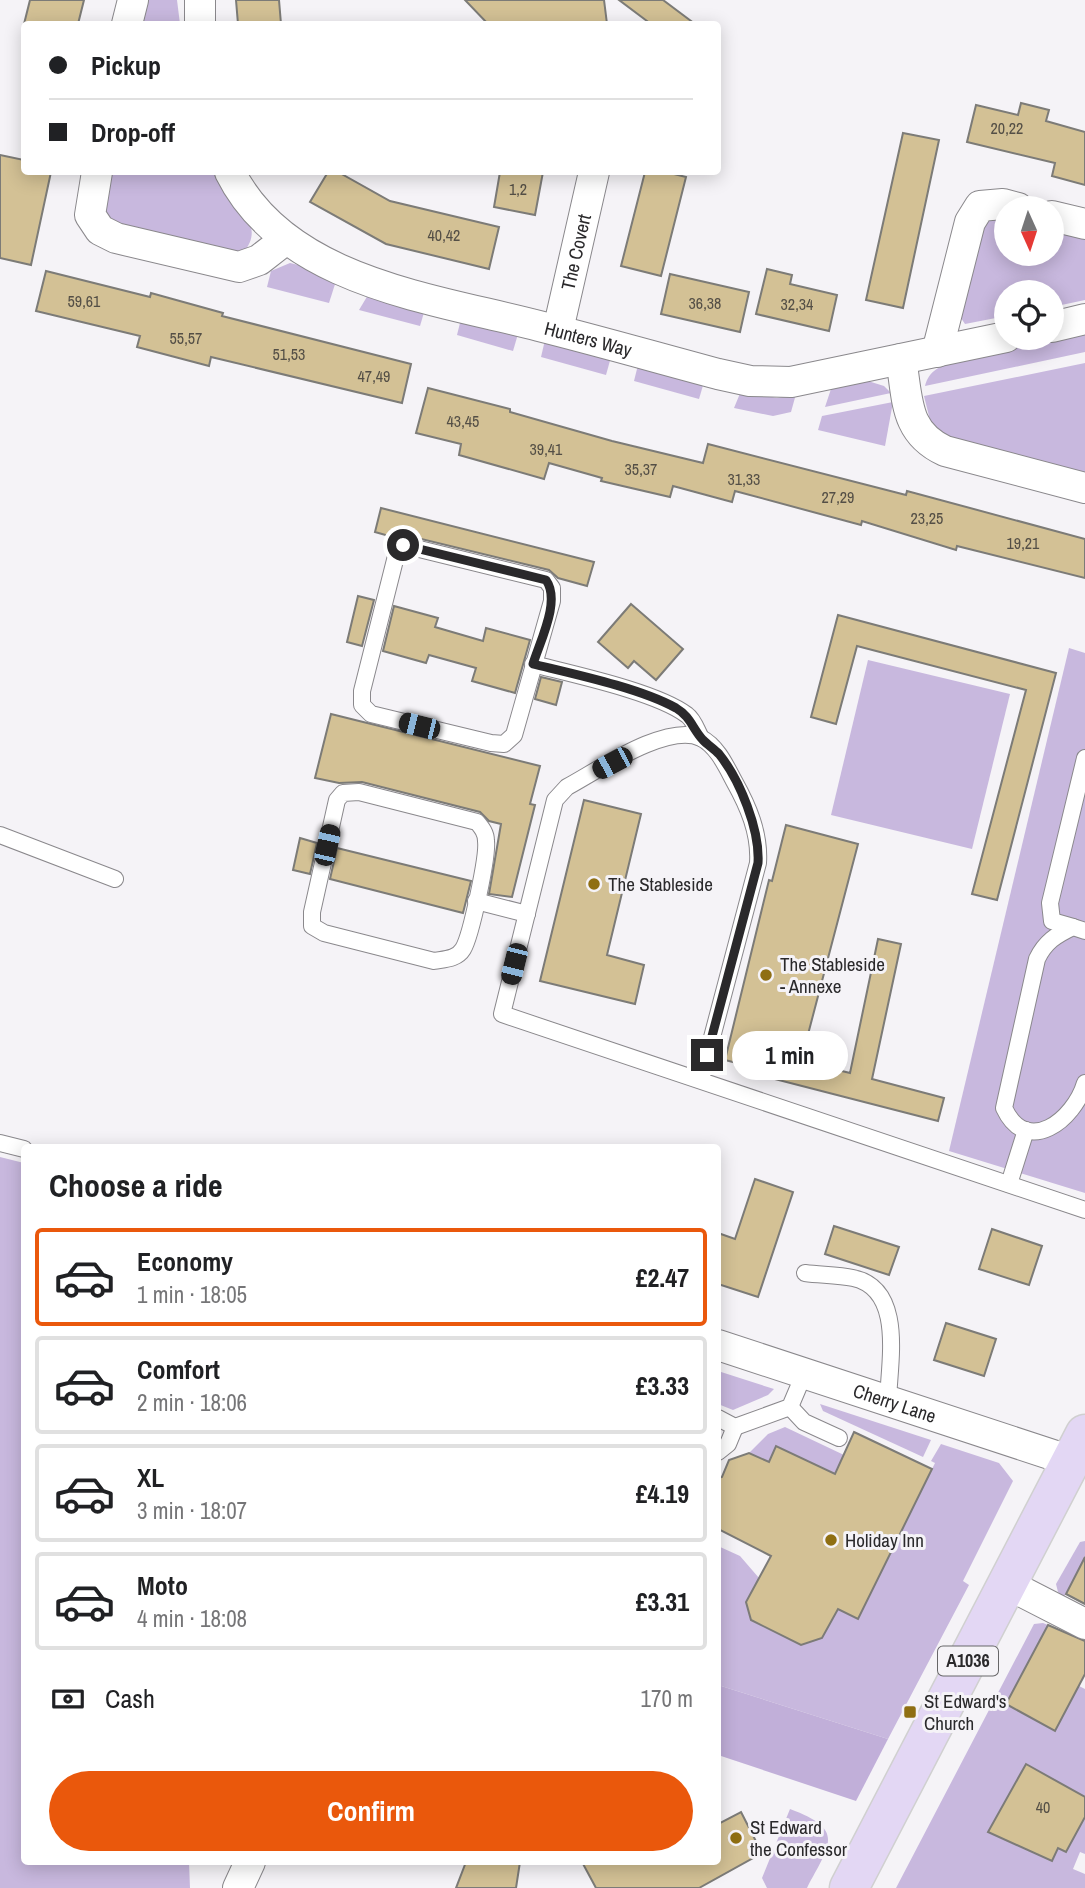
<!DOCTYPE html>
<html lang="en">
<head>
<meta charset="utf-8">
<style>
  :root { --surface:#fff; --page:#f6f6f6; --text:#202124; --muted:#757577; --line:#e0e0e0; --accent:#ea580c }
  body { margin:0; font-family:"Archivo Narrow",sans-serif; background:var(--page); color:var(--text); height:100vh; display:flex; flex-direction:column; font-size:26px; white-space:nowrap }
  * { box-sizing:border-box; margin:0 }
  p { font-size:23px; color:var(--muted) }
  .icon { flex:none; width:38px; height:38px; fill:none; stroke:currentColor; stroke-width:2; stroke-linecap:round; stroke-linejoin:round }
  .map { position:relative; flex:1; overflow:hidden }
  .panel { position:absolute; left:21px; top:1144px; width:700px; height:721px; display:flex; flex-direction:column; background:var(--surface); border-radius:7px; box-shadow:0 4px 18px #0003 }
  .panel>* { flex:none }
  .hud { position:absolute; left:21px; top:21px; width:700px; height:154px; border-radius:7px; box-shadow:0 4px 18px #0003; display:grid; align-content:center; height:154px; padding:0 28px; background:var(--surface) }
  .needle { width:46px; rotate:177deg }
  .tools { position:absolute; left:994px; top:196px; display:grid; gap:14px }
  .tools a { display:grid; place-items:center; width:70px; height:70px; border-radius:50%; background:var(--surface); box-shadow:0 4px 18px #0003; font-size:35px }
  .end { position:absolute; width:32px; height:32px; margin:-16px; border:9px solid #2a292b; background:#fff; box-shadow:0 0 0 4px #fff }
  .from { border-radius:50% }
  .bubble { position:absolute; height:49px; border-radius:24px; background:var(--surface); box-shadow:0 4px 18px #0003; font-size:23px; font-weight:800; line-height:49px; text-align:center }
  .car { position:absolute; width:21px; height:42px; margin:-21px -10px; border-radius:9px; box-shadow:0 0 5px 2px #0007; background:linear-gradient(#222 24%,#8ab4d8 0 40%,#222 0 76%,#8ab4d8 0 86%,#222 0) }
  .hud b { display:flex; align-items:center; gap:24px; height:66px; font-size:26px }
  .hud b+b { border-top:2px solid var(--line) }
  .hud i { width:18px; height:18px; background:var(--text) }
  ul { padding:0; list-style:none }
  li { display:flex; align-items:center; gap:21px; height:98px; margin:0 14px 10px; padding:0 14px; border:4px solid var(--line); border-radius:7px }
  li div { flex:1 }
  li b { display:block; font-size:26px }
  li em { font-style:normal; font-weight:800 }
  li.active { border-color:var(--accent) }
  li>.icon { width:63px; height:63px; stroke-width:1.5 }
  h2 { padding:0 28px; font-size:32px; line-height:84px }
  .pay { display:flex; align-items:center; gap:18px; height:77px; padding:0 28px; font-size:26px }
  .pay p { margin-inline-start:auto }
  .primary-button { display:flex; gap:14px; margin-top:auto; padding:14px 28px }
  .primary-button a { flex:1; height:80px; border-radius:42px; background:var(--accent); color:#fff; font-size:28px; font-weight:800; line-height:80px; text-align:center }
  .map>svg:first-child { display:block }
  .green { fill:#c8b8de }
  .forest { fill:#c1afd9 }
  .building { fill:#d3c195; stroke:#7c7b77; stroke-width:2 }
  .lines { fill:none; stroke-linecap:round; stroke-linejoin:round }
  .lane-casing { stroke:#8a888c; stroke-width:18 }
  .street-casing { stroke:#8a888c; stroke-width:32 }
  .primary-casing { stroke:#d0d0d0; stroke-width:41 }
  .lane { stroke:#fff; stroke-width:16 }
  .street { stroke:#fff; stroke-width:30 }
  .primary { stroke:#e3d7f4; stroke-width:38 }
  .route { stroke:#2a292b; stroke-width:9 }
  .poi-dot { fill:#8f6f13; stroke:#f5f3f7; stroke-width:2.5 }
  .labels { text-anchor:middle; stroke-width:6; stroke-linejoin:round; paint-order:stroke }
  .number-label { font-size:16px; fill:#544f46 }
  .shield { fill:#f5f3f7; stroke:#676668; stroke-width:2 }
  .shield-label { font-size:18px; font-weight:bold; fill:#2a292b }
  .street-label { font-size:19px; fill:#2a292b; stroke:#f5f3f7 }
  .poi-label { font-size:19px; fill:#2a292b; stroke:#f5f3f7; text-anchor:start }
</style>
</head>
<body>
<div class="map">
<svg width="1085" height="1888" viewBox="0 0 1085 1888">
  <rect width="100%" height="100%" fill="#f5f3f7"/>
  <g class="green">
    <path d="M145,0H177L180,24H139Z"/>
    <path d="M109,172H218C233,194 268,228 243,252L115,229L101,206Z"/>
    <path d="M1006,217V254H1052V228L1085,237V300L1052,307V292H1006V316L965,324L961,318L985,221Z"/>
    <path d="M290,263L311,268L336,281L329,303L267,287L271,271Z"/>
    <path d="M368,295L425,309L420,326L359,310Z"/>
    <path d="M461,319L518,334L513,351L457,335Z"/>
    <path d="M1085,333V352L925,386C929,370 941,366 956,360Z"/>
    <path d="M545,340L611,357L606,375L541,357Z"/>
    <path d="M1085,363V479L938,434L930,420L924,396Z"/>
    <path d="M638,365L704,382L699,399L634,381Z"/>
    <path d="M868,381L884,386L891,393L825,407L831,389Z"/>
    <path d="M741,391L777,398L796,394L791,412L773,416L734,408Z"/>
    <path d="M893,402L885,446L818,430L822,416Z"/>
    <path d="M1069,648L1085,653V1193L949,1151Z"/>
    <path d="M868,660L1010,694L972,849L831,815Z"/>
    <path d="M0,1157L24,1163V1862H189L190,1888H0Z"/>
    <path d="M718,1371L774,1389L768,1395L733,1410L718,1404Z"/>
    <path d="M820,1404L931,1440L923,1457L823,1411Z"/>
    <path d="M785,1427L844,1455L834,1474L777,1446L769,1462L749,1453L768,1434Z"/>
    <path d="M941,1444L999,1463L1013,1481L963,1581L969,1585L888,1739L718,1685V1546L740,1556L759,1578L746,1602L751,1620L838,1609L858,1619L935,1463L931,1461Z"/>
    <path d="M1085,1541V1557L1064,1597L1058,1592L1056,1584L1080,1542Z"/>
    <path d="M1043,1623L1048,1625L1006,1704L1055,1730L1079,1686L1085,1689V1797L1026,1764L988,1832L1052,1861L1058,1848L1066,1852L1085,1817V1854L1080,1852L1073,1869L1085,1874V1888H896L1034,1624Z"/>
    <path d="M790,1809C846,1830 830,1844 807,1888H767L762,1878Z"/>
  </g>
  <path class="forest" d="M718,1685L888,1739L856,1801L718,1755Z"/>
  <g class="building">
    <path d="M30,0H84L78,24H24Z"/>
    <path d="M236,0H279L281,24H238Z"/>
    <path d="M465,0H604L607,24H488Z"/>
    <path d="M619,0H663L695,24H651Z"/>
    <path d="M1021,103L1049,110L1046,121L1085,132V185L1052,176L1055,163L967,142L976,105L1018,115Z"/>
    <path d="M903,133L939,140L903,308L866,300Z"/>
    <path d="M0,155L24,160V172H51L31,265L0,258Z"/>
    <path d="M328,172H338L390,201L499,227L489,269L386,244L310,202Z"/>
    <path d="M500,172H543L535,215L494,207Z"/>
    <path d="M645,172H666L686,177L661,276L621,266Z"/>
    <path d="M767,269L792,275L790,284L837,295L829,331L756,314Z"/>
    <path d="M46,271L150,297L151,293L223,313L222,316L411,364L402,403L211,357L209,366L137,347L140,336L36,311Z"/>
    <path d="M670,274L749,292L740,332L661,314Z"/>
    <path d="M428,388L510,409V412L612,441L703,463L708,444L906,495L907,491L1085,539V578L957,546L956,550L862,521L861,525L735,491L732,502L673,486L670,497L601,481L602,478L549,463L544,479L459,455L461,444L416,433Z"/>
    <path d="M381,508L594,562L587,586L558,578L549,570L405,535L396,538L375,532Z"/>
    <path d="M358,596L374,600L362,646L347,642Z"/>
    <path d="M631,604L683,649L656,680L634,661L628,668L598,642Z"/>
    <path d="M394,606L438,618L435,627L483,641L486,628L530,640L515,693L472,681L476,668L429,655L426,663L383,651Z"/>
    <path d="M838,615L1056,673L997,900L972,894L1026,690L857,646L836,724L811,717Z"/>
    <path d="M541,677L562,682L556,705L535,699Z"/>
    <path d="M331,714L540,766L530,804L535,805L512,897L489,894L501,824L489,821L480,812L362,782L339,783L315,778Z"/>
    <path d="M584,800L641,814L607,955L644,965L635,1004L540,981Z"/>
    <path d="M786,825L858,844L801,1061L850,1073L878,939L901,944L872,1079L944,1098L938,1121L767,1077L768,1071L725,1060L769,880L772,881Z"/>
    <path d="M300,838L317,843L310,874L293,870Z"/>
    <path d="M337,848L471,881L463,913L330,879Z"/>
    <path d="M755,1179L793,1192L758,1297L718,1284V1233L735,1239Z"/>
    <path d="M834,1226L899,1247L889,1275L825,1254Z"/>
    <path d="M992,1229L1042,1246L1029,1285L979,1269Z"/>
    <path d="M946,1323L996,1339L984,1376L934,1360Z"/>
    <path d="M854,1432L932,1469L858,1619L838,1609L822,1638L801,1645L751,1620L746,1602L771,1556L718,1529V1478L722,1477L729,1460L749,1453L769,1462L776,1446L835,1474Z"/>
    <path d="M1085,1557V1604L1066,1594Z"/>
    <path d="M1048,1625L1085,1641V1674L1055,1731L1006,1704Z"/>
    <path d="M1026,1764L1085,1797V1817L1066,1852L1058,1848L1052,1861L988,1832Z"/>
    <path d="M741,1812L762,1853L699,1888H596L582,1862H718V1824Z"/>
    <path d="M466,1862H520L516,1888H456Z"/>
  </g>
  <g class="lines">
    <g class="lane-casing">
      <g id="lane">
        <path d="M403,545L546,580L552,588V601L514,735L504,744L491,743L371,714L362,705V691L396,556Z"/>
        <path d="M533,664C572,674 657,692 687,715C694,720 697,731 701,738"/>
        <path d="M359,792L477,822C482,828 486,833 486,841C488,856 471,936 463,949C457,959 445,959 434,961L324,933L312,926V912L337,800L343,793Z"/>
        <path d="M0,835L115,879"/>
        <path d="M476,901L527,914"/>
        <path d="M1073,927L1052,921L1050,903L1085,758"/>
        <path d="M1085,931L1073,927C1056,935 1045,942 1037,959L1004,1108C1027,1157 1074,1120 1085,1083"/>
        <path d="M701,1079L758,863C760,833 748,806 734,781C726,766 717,746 701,738C667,722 597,771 567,787L555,800L502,1014L1085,1210"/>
        <path d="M0,1143L24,1149"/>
        <path d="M1009,1184L1026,1130"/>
        <path d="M805,1273C820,1275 838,1275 853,1278C905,1289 889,1363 888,1401"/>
        <path d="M790,1407L804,1422L839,1438"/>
        <path d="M718,1418L735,1427L790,1407L804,1374"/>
        <path d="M718,1452L728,1444L735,1427"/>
      </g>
    </g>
    <g class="street-casing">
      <g id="street">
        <path d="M127,24L133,0"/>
        <path d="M200,24V0"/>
        <path d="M97,172L90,215L100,230L116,238L239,267L259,260L286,239"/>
        <path id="s1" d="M230,172C285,282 432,298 539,326C599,341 658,358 718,374L750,381L791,382L1006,337"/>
        <path d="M1052,216L1085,224"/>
        <path d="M1052,327L1085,319"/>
        <path id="s2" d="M558,330L594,172"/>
        <path d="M937,352L970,222L980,206L1003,204L1018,208"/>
        <path d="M901,359C908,399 904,432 945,451L1085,488"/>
        <path id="s3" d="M718,1345L1071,1461"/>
        <path d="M1009,1585L1085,1624"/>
        <path d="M238,1888L250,1862"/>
      </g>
    </g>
    <g class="primary-casing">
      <path id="primary" d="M849,1888L1085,1434"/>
    </g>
    <use href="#lane" class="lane"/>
    <use href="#street" class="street"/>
    <use href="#primary" class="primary"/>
  </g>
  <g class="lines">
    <path class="route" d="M403,545L546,580C561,601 540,641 533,664C574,674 640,688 676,708C691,717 692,728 703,740C708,745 714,749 719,754C740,780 760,830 758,863L707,1055"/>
  </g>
  <g class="poi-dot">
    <circle cx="594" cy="884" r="7"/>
    <circle cx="766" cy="975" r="7"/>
    <circle cx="831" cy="1540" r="7"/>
    <rect x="903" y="1705" width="14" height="14" rx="3.5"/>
    <circle cx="736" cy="1838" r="7"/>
  </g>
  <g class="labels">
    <g class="number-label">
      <text x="1007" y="134">20,22</text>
      <text x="518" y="195">1,2</text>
      <text x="444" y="241">40,42</text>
      <text x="84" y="307">59,61</text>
      <text x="705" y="309">36,38</text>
      <text x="797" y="310">32,34</text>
      <text x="186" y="344">55,57</text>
      <text x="289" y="360">51,53</text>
      <text x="374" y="382">47,49</text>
      <text x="463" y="427">43,45</text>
      <text x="546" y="455">39,41</text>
      <text x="641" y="475">35,37</text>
      <text x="744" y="485">31,33</text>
      <text x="838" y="503">27,29</text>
      <text x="927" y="524">23,25</text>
      <text x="1023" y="549">19,21</text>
      <text x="1043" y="1813">40</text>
    </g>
    <rect class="shield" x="938" y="1646.5" width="60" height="29" rx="5"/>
    <g class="shield-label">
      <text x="968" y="1667">A1036</text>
    </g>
    <g class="street-label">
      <text dy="7" stroke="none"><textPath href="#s2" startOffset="80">The Covert</textPath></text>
      <text dy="7" stroke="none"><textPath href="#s1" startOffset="408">Hunters Way</textPath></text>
      <text dy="7" stroke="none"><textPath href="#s3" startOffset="186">Cherry Lane</textPath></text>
    </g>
    <g class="poi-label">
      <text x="608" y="891">The Stableside</text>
      <text x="780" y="971">The Stableside<tspan x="780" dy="22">- Annexe</tspan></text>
      <text x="845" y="1547">Holiday Inn</text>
      <text x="924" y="1708">St Edward's<tspan x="924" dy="22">Church</tspan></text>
      <text x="750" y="1834">St Edward<tspan x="750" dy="22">the Confessor</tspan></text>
    </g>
  </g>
</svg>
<div class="tools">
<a><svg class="needle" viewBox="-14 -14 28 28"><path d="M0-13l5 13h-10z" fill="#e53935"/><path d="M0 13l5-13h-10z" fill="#757577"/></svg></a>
<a><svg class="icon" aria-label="locate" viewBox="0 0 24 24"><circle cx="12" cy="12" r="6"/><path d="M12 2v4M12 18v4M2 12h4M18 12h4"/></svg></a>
</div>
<i class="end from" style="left:403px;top:545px"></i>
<i class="end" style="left:707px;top:1055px"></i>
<div class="bubble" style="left:732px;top:1031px;width:116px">1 min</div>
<i class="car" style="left:419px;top:726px;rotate:284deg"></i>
<i class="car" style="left:612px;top:763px;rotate:242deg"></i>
<i class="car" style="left:327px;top:845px;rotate:13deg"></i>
<i class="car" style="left:514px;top:964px;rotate:194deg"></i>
<div class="hud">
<b><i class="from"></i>Pickup</b>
<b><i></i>Drop-off</b>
</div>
<section class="panel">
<h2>Choose a ride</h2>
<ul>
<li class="active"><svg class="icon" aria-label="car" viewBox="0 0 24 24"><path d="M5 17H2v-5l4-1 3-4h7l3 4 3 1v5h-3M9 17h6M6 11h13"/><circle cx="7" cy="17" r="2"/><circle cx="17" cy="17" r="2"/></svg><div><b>Economy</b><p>1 min · 18:05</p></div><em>£2.47</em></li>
<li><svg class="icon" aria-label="car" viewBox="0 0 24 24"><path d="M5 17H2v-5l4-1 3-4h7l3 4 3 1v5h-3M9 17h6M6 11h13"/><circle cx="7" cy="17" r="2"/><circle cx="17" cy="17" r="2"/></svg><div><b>Comfort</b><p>2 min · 18:06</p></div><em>£3.33</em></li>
<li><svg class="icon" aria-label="car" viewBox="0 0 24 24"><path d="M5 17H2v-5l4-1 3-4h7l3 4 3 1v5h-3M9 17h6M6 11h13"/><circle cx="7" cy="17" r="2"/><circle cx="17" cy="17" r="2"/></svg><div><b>XL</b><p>3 min · 18:07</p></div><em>£4.19</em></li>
<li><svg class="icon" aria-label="car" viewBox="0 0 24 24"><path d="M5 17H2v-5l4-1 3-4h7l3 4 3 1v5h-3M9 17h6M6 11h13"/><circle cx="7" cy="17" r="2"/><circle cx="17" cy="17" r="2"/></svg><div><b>Moto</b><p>4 min · 18:08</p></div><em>£3.31</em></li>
</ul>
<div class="pay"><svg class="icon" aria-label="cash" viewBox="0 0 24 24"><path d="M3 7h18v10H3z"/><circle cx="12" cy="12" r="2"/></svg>Cash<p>170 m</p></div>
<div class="primary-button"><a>Confirm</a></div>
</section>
</div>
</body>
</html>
